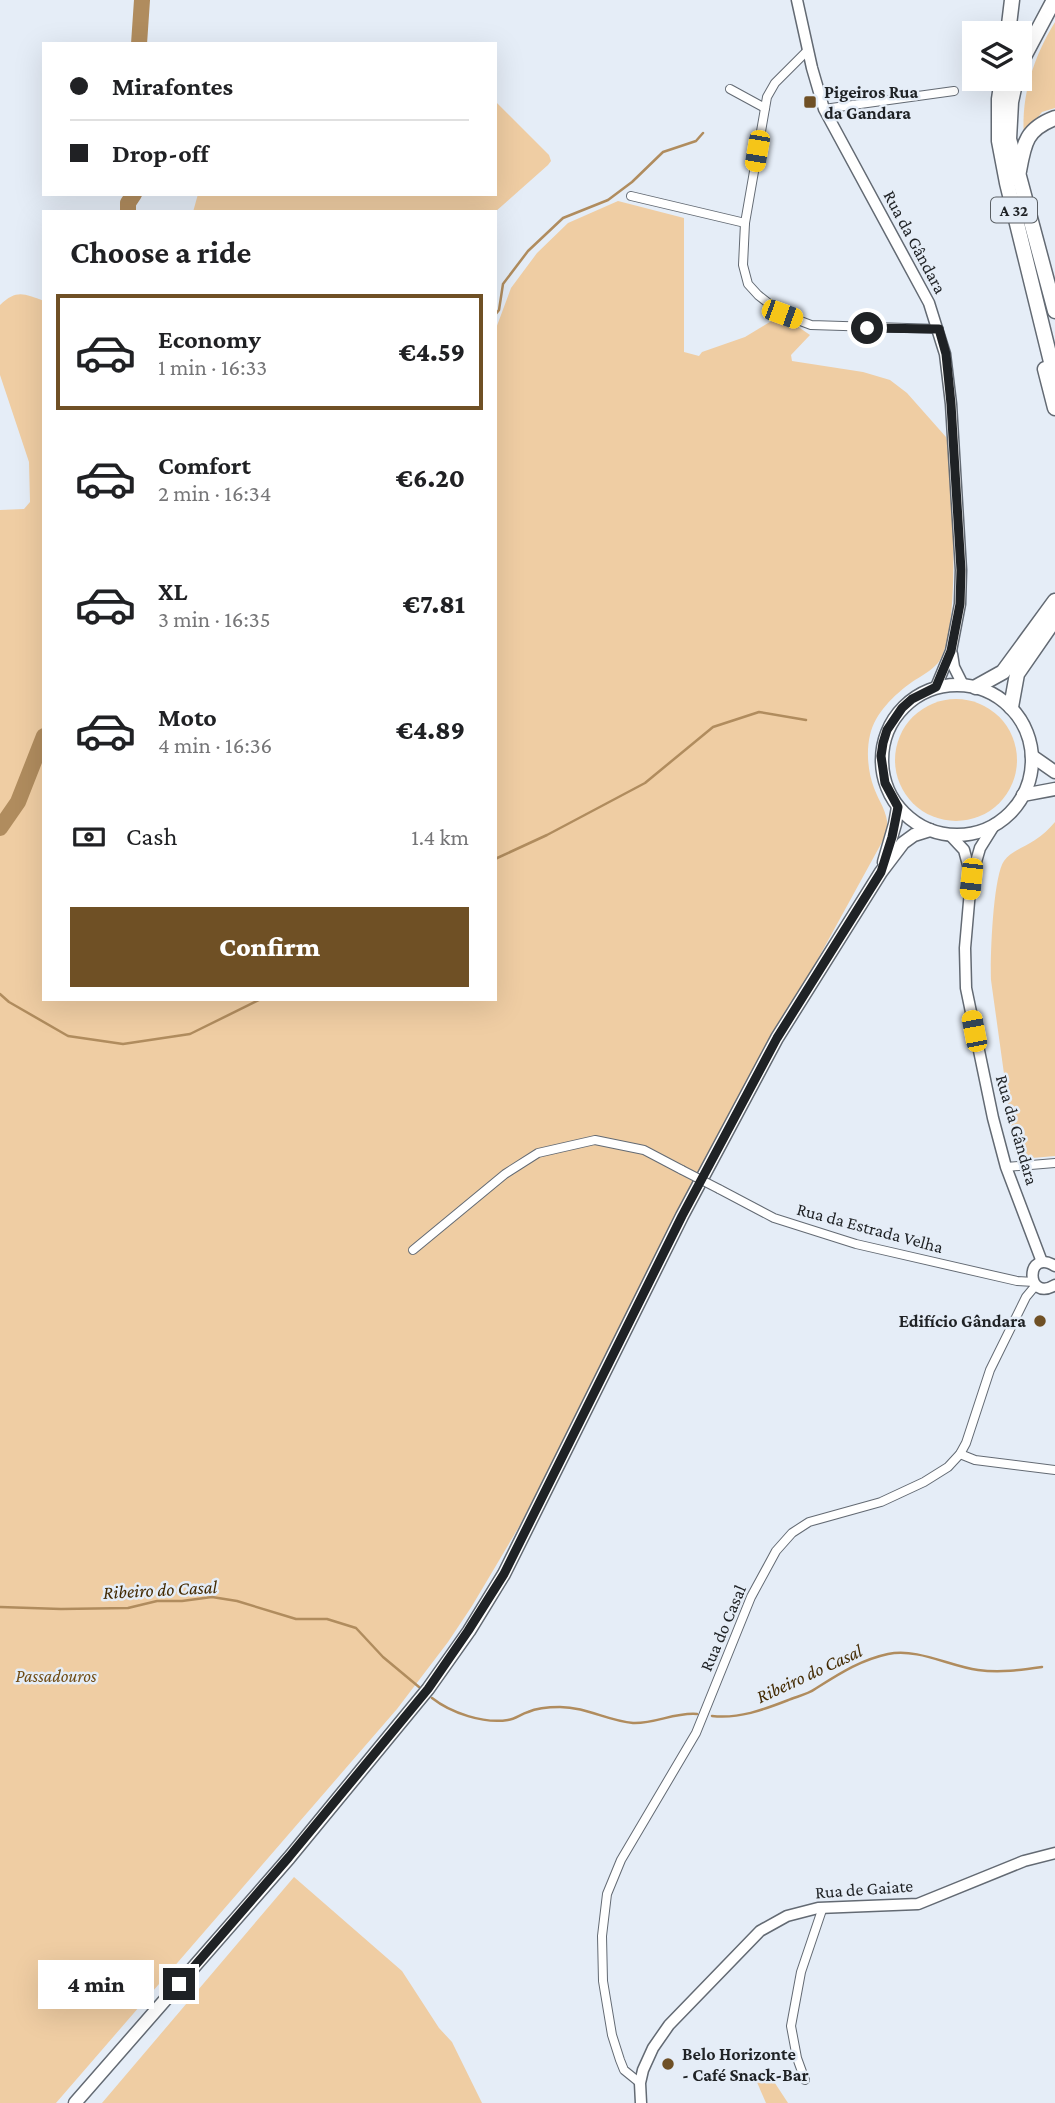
<!DOCTYPE html>
<html lang="en">
<head>
<meta charset="utf-8">
<style>
  :root { --surface:#fff; --page:#f2f2f2; --text:#202124; --muted:#757577; --line:#e0e0e0; --accent:#6f5025 }
  body { margin:0; font-family:"Crimson Pro",serif; background:var(--page); color:var(--text); height:100vh; display:flex; flex-direction:column; font-size:26px; white-space:nowrap }
  * { box-sizing:border-box; margin:0 }
  p { font-size:23px; color:var(--muted) }
  .icon { flex:none; width:38px; height:38px; fill:none; stroke:currentColor; stroke-width:2; stroke-linecap:round; stroke-linejoin:round }
  .map { position:relative; flex:1; overflow:hidden }
  .panel { position:absolute; left:42px; top:210px; width:455px; height:791px; display:flex; flex-direction:column; background:var(--surface); border-radius:0px; box-shadow:0 7px 28px #0002 }
  .panel>* { flex:none }
  .guide { position:absolute; left:42px; top:42px; width:455px; height:154px; border-radius:0px; box-shadow:0 7px 28px #0002; display:grid; align-content:center; height:154px; padding:0 28px; background:var(--surface) }
  .tools { position:absolute; left:962px; top:21px; display:grid; gap:14px }
  .tools a { display:grid; place-items:center; width:70px; height:70px; border-radius:0px; background:var(--surface); box-shadow:0 7px 28px #0002; font-size:35px }
  .end { position:absolute; width:32px; height:32px; margin:-16px; border:9px solid #1f2225; background:#fff; box-shadow:0 0 0 4px #fff }
  .from { border-radius:50% }
  .bubble { position:absolute; height:49px; border-radius:0px; background:var(--surface); box-shadow:0 7px 28px #0002; font-size:23px; font-weight:800; line-height:49px; text-align:center }
  .car { position:absolute; width:21px; height:42px; margin:-21px -10px; border-radius:9px; box-shadow:0 0 5px 2px #0007; background:linear-gradient(#f5c518 24%,#345 0 40%,#f5c518 0 76%,#345 0 86%,#f5c518 0) }
  .guide b { display:flex; align-items:center; gap:24px; height:66px; font-size:26px }
  .guide b+b { border-top:2px solid var(--line) }
  .guide i { width:18px; height:18px; background:var(--text) }
  ul { padding:0; list-style:none }
  li { display:flex; align-items:center; gap:21px; height:116px; margin:0 14px 10px; padding:0 14px; border:4px solid transparent; border-radius:0px }
  li div { flex:1 }
  li b { display:block; font-size:26px }
  li em { font-style:normal; font-weight:800 }
  li.active { border-color:var(--accent) }
  li>.icon { width:63px; height:63px; stroke-width:1.5 }
  h2 { padding:0 28px; font-size:32px; line-height:84px }
  .pay { display:flex; align-items:center; gap:18px; height:77px; padding:0 28px; font-size:26px }
  .pay p { margin-inline-start:auto }
  .action { display:flex; gap:14px; margin-top:auto; padding:14px 28px }
  .action a { flex:1; height:80px; border-radius:0px; background:var(--accent); color:#fff; font-size:28px; font-weight:800; line-height:80px; text-align:center }
  .map>svg:first-child { display:block }
  .green { fill:#efcda3 }
  .lines { fill:none; stroke-linecap:round; stroke-linejoin:round }
  .stream { stroke:#b08c5e; stroke-width:2.5 }
  .river { stroke:#b08c5e; stroke-width:16 }
  .street-casing { stroke:#636a73; stroke-width:10 }
  .secondary-casing { stroke:#636a73; stroke-width:13 }
  .primary-casing { stroke:#636a73; stroke-width:15 }
  .highway-casing { stroke:#636a73; stroke-width:17 }
  .street { stroke:#fff; stroke-width:8 }
  .secondary { stroke:#fff; stroke-width:10 }
  .primary { stroke:#fff; stroke-width:12 }
  .highway { stroke:#fff; stroke-width:14 }
  .street-bridge-casing { stroke:#636a73; stroke-width:10; stroke-linecap:butt }
  .street-bridge { stroke:#fff; stroke-width:8 }
  .route { stroke:#1f2225; stroke-width:9 }
  .poi-dot { fill:#6f5025; stroke:#e5edf7; stroke-width:2.5 }
  .labels { text-anchor:middle; stroke-width:5; stroke-linejoin:round; paint-order:stroke }
  .shield { fill:#e5edf7; stroke:#5a5f64; stroke-width:2 }
  .shield-label { font-size:16px; font-weight:bold; fill:#1f2225 }
  .poi-label { font-size:18px; font-weight:bold; fill:#1f2225; stroke:#e5edf7; text-anchor:start }
  .street-label { font-size:18px; fill:#1f2225; stroke:#e5edf7 }
  .park-label { font-size:18px; font-style:italic; fill:#6f4b13; stroke:#e5edf7 }
  .water-label { font-size:19px; font-style:italic; fill:#432a02; stroke:#e5edf7 }
</style>
</head>
<body>
<div class="map">
<svg width="1055" height="2103" viewBox="0 0 1055 2103">
  <rect width="100%" height="100%" fill="#e5edf7"/>
  <g class="green">
    <path d="M1055,22V108L1042,112L1024,135C1021,95 1034,56 1055,22Z"/>
    <path d="M495,101L549,155L551,161L548,165L495,212H193L198,194H495Z"/>
    <path d="M618,201L684,218V352L699,356L702,352L745,337L778,317H784L810,335L791,355L792,361L863,372L890,380L907,393L946,437L950,451C951,496 962,631 938,663C931,671 921,676 912,682C894,695 875,713 870,735C866,752 868,772 874,788C880,804 890,815 887,833L701,1172L520,1525L472,1606L448,1642L397,1709L56,2103H0V510L24,509L30,502L29,462L0,375V305C17,289 24,294 44,301V999H495V331L511,288L537,253L568,223Z"/>
    <circle cx="956" cy="760" r="61"/>
    <path d="M1055,822V1156L1021,1159L1017,1157L1015,1153L991,980C990,959 993,876 1004,861C1011,851 1025,847 1035,840C1043,835 1049,829 1055,822Z"/>
    <path d="M294,1877L402,1971L439,2028L452,2042L482,2103H102Z"/>
    <path d="M767,2071L788,2103H766L753,2073Z"/>
  </g>
  <g class="lines">
    <g class="stream">
      <path d="M495,315L499,310L503,284L528,251L563,218L608,200L632,182L663,152L696,141L703,133"/>
      <path d="M495,859L547,835L645,783L713,727L759,712L806,720"/>
      <path d="M0,994L9,1002L68,1036L123,1044L190,1034L261,999"/>
      <path d="M0,1607L61,1609L128,1608L157,1601H182L212,1597L237,1601L296,1619H327L356,1628L383,1657L419,1687"/>
      <path d="M432,1698C451,1713 484,1724 508,1720C515,1719 521,1714 528,1712C537,1708 550,1707 560,1707C586,1707 608,1721 633,1723C655,1724 675,1712 697,1714"/>
      <path d="M712,1716C741,1719 765,1709 791,1699C799,1696 808,1694 815,1689C839,1674 860,1660 888,1654C918,1648 949,1666 978,1670C1000,1673 1021,1670 1042,1667"/>
    </g>
    <g class="river">
      <path d="M139,44L142,0"/>
      <path d="M128,212V203L134,194"/>
      <path d="M0,828L18,802L44,736"/>
    </g>
    <g class="street-casing">
      <g id="street">
        <path d="M808,50L775,83L767,97L745,223L743,265L748,284L758,295L782,314L811,325L939,329"/>
        <path d="M730,89L765,108"/>
        <path d="M824,109L954,91"/>
        <path d="M631,196L745,223"/>
        <path d="M1006,1167L1055,1163"/>
        <path d="M719,1189L774,1218L856,1244L1017,1281L1034,1282"/>
        <path d="M413,1250L505,1174L538,1153L595,1140L644,1150L682,1170"/>
        <path d="M960,1454L975,1460L1055,1470"/>
        <path d="M805,2080L797,2058L791,2026L801,1972L823,1907"/>
        <path d="M640,2083L624,2070L620,2060L612,2035L603,1981L602,1936L607,1894L621,1860L696,1733L751,1597L776,1551L792,1533L809,1522L881,1502L924,1482L948,1467L960,1454L966,1443L990,1370L1026,1297L1036,1285"/>
      </g>
    </g>
    <g class="secondary-casing">
      <g id="secondary">
        <path d="M797,0L812,68L824,109L929,303L945,354L951,404L961,570L960,604L951,651L936,687"/>
        <path d="M952,654L954,667L963,685"/>
        <path d="M995,824L980,848L971,879L965,948L966,988L993,1118L1006,1167L1042,1262"/>
        <path d="M950,835L964,850L971,876"/>
        <path d="M1055,1266C1025,1247 1025,1303 1055,1285"/>
        <path d="M641,2103L640,2083L643,2070L653,2048L669,2025L760,1931L787,1916L818,1908L918,1904L1024,1861L1055,1853"/>
      </g>
    </g>
    <g class="primary-casing">
      <g id="primary">
        <circle cx="957" cy="760" r="75"/>
        <path d="M1032,756L1055,772"/>
        <path d="M1023,795L1055,789"/>
        <path d="M884,862L895,824L898,807"/>
        <path d="M75,2103L289,1858L428,1689L469,1631L504,1574L682,1216L777,1038L881,872L903,843L914,835L930,830"/>
      </g>
    </g>
    <g class="highway-casing">
      <g id="highway">
        <path d="M1008,33L1012,0"/>
        <path d="M1020,64L1054,0"/>
        <path d="M1002,79L999,99V141L1007,183L1055,378"/>
        <path d="M1016,79L1011,102L1009,139L1055,311"/>
        <path d="M1019,171C1024,143 1026,129 1055,118"/>
        <path d="M1045,369L1055,408"/>
        <path d="M976,687L1003,672L1055,601"/>
        <path d="M1011,707L1017,674L1055,619"/>
      </g>
    </g>
    <use href="#street" class="street"/>
    <use href="#secondary" class="secondary"/>
    <use href="#primary" class="primary"/>
    <use href="#highway" class="highway"/>
    <g class="street-bridge-casing">
      <path id="street-bridge" d="M682,1170L719,1189"/>
    </g>
    <use href="#street-bridge" class="street-bridge"/>
  </g>
  <g class="lines">
    <path class="route" d="M179,1984L289,1857L428,1689L468,1631L504,1574L682,1216L777,1038L881,872L892,837L898,807L885,783L881,756L883,743L887,730L902,708L912,699L936,687L951,651L960,604L961,570L951,404L946,354L939,329L867,328"/>
  </g>
  <g class="poi-dot">
    <rect x="803" y="95" width="14" height="14" rx="3.5"/>
    <circle cx="1040" cy="1321" r="7"/>
    <circle cx="668" cy="2064" r="7"/>
  </g>
  <g class="labels">
    <rect class="shield" x="991" y="197.5" width="46" height="25" rx="5"/>
    <g class="shield-label">
      <text x="1014" y="216">A 32</text>
    </g>
    <g class="poi-label">
      <text x="824" y="98">Pigeiros Rua<tspan x="824" dy="21">da Gandara</tspan></text>
      <text x="1026" y="1327" text-anchor="end">Edifício Gândara</text>
      <text x="682" y="2060">Belo Horizonte<tspan x="682" dy="21">- Café Snack-Bar</tspan></text>
    </g>
    <g class="street-label">
      <text transform="translate(915 242) rotate(62)" y="6">Rua da Gândara</text>
      <text transform="translate(1017 1130) rotate(74)" y="6">Rua da Gândara</text>
      <text transform="translate(870 1228) rotate(15)" y="6">Rua da Estrada Velha</text>
      <text transform="translate(723 1628) rotate(-67)" y="6">Rua do Casal</text>
      <text transform="translate(864 1889) rotate(-4)" y="6">Rua de Gaiate</text>
    </g>
    <g class="park-label">
      <text x="56" y="1682">Passadouros</text>
    </g>
    <g class="water-label">
      <text transform="translate(160 1589) rotate(-3)" y="7">Ribeiro do Casal</text>
      <text transform="translate(809 1673) rotate(-25)" y="7">Ribeiro do Casal</text>
    </g>
  </g>
</svg>
<div class="tools">
<a><svg class="icon" aria-label="layers" viewBox="0 0 24 24"><path d="M12 4l9 5-9 5-9-5zM3 14l9 5 9-5"/></svg></a>
</div>
<i class="end from" style="left:867px;top:328px"></i>
<i class="end" style="left:179px;top:1984px"></i>
<div class="bubble" style="left:38px;top:1960px;width:116px">4 min</div>
<i class="car" style="left:757px;top:151px;rotate:190deg"></i>
<i class="car" style="left:782px;top:314px;rotate:110deg"></i>
<i class="car" style="left:971px;top:879px;rotate:186deg"></i>
<i class="car" style="left:974px;top:1031px;rotate:349deg"></i>
<div class="guide">
<b><i class="from"></i>Mirafontes</b>
<b><i></i>Drop-off</b>
</div>
<section class="panel">
<h2>Choose a ride</h2>
<ul>
<li class="active"><svg class="icon" aria-label="car" viewBox="0 0 24 24"><path d="M5 17H2v-5l4-1 3-4h7l3 4 3 1v5h-3M9 17h6M6 11h13"/><circle cx="7" cy="17" r="2"/><circle cx="17" cy="17" r="2"/></svg><div><b>Economy</b><p>1 min · 16:33</p></div><em>€4.59</em></li>
<li><svg class="icon" aria-label="car" viewBox="0 0 24 24"><path d="M5 17H2v-5l4-1 3-4h7l3 4 3 1v5h-3M9 17h6M6 11h13"/><circle cx="7" cy="17" r="2"/><circle cx="17" cy="17" r="2"/></svg><div><b>Comfort</b><p>2 min · 16:34</p></div><em>€6.20</em></li>
<li><svg class="icon" aria-label="car" viewBox="0 0 24 24"><path d="M5 17H2v-5l4-1 3-4h7l3 4 3 1v5h-3M9 17h6M6 11h13"/><circle cx="7" cy="17" r="2"/><circle cx="17" cy="17" r="2"/></svg><div><b>XL</b><p>3 min · 16:35</p></div><em>€7.81</em></li>
<li><svg class="icon" aria-label="car" viewBox="0 0 24 24"><path d="M5 17H2v-5l4-1 3-4h7l3 4 3 1v5h-3M9 17h6M6 11h13"/><circle cx="7" cy="17" r="2"/><circle cx="17" cy="17" r="2"/></svg><div><b>Moto</b><p>4 min · 16:36</p></div><em>€4.89</em></li>
</ul>
<div class="pay"><svg class="icon" aria-label="cash" viewBox="0 0 24 24"><path d="M3 7h18v10H3z"/><circle cx="12" cy="12" r="2"/></svg>Cash<p>1.4 km</p></div>
<div class="action"><a>Confirm</a></div>
</section>
</div>
</body>
</html>
